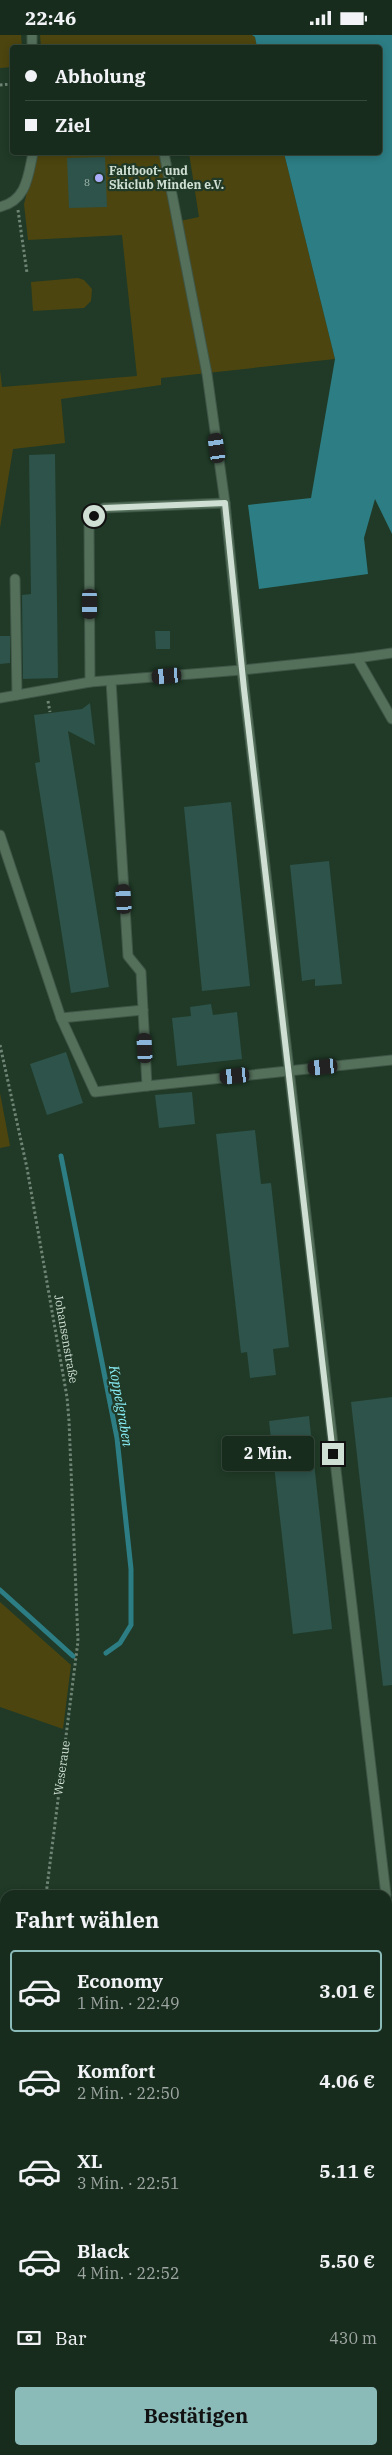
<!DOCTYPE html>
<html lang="de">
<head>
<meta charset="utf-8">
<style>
  :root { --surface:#182c1d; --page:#25382a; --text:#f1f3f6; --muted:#9fa7a4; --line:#36483b; --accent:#8bbbb9 }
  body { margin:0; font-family:"IBM Plex Serif",serif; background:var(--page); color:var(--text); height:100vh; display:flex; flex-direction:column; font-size:19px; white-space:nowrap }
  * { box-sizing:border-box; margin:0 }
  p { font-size:16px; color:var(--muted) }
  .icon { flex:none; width:28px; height:28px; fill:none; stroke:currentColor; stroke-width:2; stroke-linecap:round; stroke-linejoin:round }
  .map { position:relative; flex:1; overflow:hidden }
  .panel { position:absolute; left:0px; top:1855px; width:392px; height:565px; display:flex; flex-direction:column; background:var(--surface); border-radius:15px 15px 0 0; box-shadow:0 2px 8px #0003,0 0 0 1px var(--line) }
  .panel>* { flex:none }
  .guide { position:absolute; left:10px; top:10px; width:372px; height:110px; border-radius:5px; box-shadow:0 2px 8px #0003,0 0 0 1px var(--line); display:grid; align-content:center; height:110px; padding:0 15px; background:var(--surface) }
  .end { position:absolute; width:22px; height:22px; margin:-11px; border:6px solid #d0dfd3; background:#111; box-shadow:0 0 0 2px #111 }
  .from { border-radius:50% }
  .bubble { position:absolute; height:35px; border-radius:5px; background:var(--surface); box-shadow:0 2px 8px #0003,0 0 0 1px var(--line); font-size:16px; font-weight:700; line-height:35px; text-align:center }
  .car { position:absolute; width:15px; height:30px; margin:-15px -8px; border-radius:6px; box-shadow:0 0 4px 1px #0007; background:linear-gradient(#222 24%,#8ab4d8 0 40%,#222 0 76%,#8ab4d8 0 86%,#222 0) }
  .guide b { display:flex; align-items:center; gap:18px; height:48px; font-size:19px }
  .guide b+b { border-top:1px solid var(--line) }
  .guide i { width:12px; height:12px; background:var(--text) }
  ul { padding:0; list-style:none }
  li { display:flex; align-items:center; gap:15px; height:82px; margin:0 10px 8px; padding:0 5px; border:2px solid transparent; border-radius:5px }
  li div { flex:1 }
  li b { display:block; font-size:19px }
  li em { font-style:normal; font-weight:700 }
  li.current { border-color:var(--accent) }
  li>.icon { width:45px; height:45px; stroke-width:1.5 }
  h2 { padding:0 15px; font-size:22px; line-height:60px }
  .pay { display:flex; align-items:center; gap:12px; height:55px; padding:0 15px; font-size:19px }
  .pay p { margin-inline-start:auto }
  .primary-button { display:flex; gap:10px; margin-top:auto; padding:10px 15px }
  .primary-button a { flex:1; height:58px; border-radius:5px; background:var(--accent); color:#111; font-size:20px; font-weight:700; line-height:58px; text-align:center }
  .status { display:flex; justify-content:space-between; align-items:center; height:35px; padding:0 25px; background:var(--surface); direction:ltr }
  .status svg { height:14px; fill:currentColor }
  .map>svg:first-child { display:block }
  .green { fill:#4d450f }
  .water { fill:#2c7d84 }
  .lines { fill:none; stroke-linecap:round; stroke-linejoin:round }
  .stream { stroke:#2c7d84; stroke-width:5 }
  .building { fill:#2d534a }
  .lane-casing { stroke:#3f5647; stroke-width:11 }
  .street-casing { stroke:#3f5647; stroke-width:18 }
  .path { stroke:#6f8475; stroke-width:3; stroke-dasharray:2.5 2.5; stroke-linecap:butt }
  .lane { stroke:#54705b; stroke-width:9 }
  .street { stroke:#54705b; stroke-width:15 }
  .route { stroke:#d0dfd3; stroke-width:6 }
  .poi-dot { fill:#abaffb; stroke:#203a27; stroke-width:2 }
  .labels { text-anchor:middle; stroke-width:4.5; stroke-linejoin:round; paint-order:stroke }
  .number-label { font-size:10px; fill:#a7bcb1 }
  .poi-label { font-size:12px; font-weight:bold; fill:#d0dfd3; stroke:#203a27; text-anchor:start }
  .street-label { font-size:12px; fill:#d0dfd3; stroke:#203a27 }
  .water-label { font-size:14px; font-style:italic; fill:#88edf6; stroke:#203a27 }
</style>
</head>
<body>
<div class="status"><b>22:46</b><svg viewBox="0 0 49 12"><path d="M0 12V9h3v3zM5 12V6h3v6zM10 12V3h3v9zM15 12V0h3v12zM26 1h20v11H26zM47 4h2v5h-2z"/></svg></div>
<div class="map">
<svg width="392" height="2420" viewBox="0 0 392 2420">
  <rect width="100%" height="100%" fill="#203a27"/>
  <g class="green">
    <path d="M0,0H21L22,12H12V32L0,33Z"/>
    <path d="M40,0H252L255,2L257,12H41Z"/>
    <path d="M37,118H162L175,187L199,182L189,118H284L335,324L161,343V350L61,364L65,408L13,414L0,493V335L2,352L137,341L122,200L28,205L24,169Z"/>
    <path d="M78,243L84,245L92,254L91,266L84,273L33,276L31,247Z"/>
    <path d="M0,1058L10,1111L0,1113Z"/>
    <path d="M0,1567L71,1630L63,1694L0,1672Z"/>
    <path d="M388,2312L392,2319V2389L388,2381Z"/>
  </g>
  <path class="water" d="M252,0H392V499L375,464L364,503L368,539L259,554L248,470L311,463L335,324L284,118H380V12H257L255,2Z"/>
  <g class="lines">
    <g class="stream">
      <path d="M61,1121L117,1403L131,1534V1590L120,1608L106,1618"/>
      <path d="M0,1555L73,1621"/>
    </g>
  </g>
  <g class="building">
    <path d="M105,122L107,172L69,173L67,123Z"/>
    <path d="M55,419L58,643L23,644L22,560L31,559L29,420Z"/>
    <path d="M155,596H170V614H156Z"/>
    <path d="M0,601H10V628L0,629Z"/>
    <path d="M90,668L95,710L68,696L109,952L71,958L35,728L40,727L34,680L82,674Z"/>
    <path d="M231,767L250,951L202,956L184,772Z"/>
    <path d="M329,826L342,949L315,951V944L302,946L290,830Z"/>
    <path d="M211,969L213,980L237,977L242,1024L177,1031L172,983L191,981L190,972Z"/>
    <path d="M66,1017L83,1068L47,1080L30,1029Z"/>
    <path d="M192,1057L195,1089L159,1093L155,1060Z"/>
    <path d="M255,1095L261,1149L271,1148L289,1312L273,1314L276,1340L250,1343L247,1317L241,1318L216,1099Z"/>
    <path d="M392,1362V1650L383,1651L351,1367Z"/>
    <path d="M309,1381L332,1594L293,1599L269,1386Z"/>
  </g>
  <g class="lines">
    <g class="lane-casing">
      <g id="lane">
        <path d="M32,0V12"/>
        <path d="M164,118L207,339L225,468"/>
        <path d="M0,172C27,165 28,141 33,118"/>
        <path d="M15,544L17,660"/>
        <path d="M357,623L392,618"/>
        <path d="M111,646L128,921L141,937L147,1051L392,1025"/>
        <path d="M90,647L89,491L94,481L104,473L225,468L242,635L386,1860"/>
        <path d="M0,663L90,647L242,635L357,623L392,684"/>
        <path d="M0,800L61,983L95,1057L147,1051"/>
        <path d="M61,983L143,975"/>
        <path d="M388,1876L392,1909"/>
        <path d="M388,1919H392"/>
      </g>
    </g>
    <g class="street-casing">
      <path id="street" d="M388,2349L392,2356"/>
    </g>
    <g class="path">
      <path d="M0,50L12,49"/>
      <path d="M18,175L27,238"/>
      <path d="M48,666L50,677"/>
      <path d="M0,1010L27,1133L67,1362L69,1386L78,1606L46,1860"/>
      <path d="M0,1953L5,1956"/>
      <path d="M0,2192L5,2152"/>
    </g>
    <use href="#lane" class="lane"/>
    <use href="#street" class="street"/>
  </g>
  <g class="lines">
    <path class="route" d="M94,481L104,473L225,468L244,654L333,1419"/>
  </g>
  <circle class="poi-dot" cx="99" cy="143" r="5"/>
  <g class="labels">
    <g class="number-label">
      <text x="87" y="151">8</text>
    </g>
    <g class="poi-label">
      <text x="109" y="140">Faltboot- und<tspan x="109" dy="14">Skiclub Minden e.V.</tspan></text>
    </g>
    <g class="street-label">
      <text transform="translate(66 1304) rotate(80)" y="4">Johansenstraße</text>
      <text transform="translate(62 1733) rotate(-82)" y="4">Weseraue</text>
    </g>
    <g class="water-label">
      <text transform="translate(121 1371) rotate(80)" y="5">Koppelgraben</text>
    </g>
  </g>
</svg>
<i class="end from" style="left:94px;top:481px"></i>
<i class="end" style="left:333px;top:1419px"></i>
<div class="bubble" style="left:222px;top:1401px;width:92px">2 Min.</div>
<i class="car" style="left:217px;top:413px;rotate:352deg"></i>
<i class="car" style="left:90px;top:569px;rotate:180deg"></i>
<i class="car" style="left:167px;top:641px;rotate:265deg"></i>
<i class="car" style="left:124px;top:864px;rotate:356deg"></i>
<i class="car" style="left:145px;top:1013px;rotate:357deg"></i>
<i class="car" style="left:323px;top:1032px;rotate:264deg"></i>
<i class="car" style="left:235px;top:1041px;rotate:264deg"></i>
<div class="guide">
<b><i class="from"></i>Abholung</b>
<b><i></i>Ziel</b>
</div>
<section class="panel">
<h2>Fahrt wählen</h2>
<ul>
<li class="current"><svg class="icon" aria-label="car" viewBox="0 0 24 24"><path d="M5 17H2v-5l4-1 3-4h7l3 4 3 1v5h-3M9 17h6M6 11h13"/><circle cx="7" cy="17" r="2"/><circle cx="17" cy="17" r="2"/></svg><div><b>Economy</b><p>1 Min. · 22:49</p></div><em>3.01 €</em></li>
<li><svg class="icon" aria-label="car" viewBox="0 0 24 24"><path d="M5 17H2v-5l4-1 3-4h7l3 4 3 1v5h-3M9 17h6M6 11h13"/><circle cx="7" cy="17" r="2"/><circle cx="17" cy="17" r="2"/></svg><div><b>Komfort</b><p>2 Min. · 22:50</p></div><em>4.06 €</em></li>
<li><svg class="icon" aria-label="car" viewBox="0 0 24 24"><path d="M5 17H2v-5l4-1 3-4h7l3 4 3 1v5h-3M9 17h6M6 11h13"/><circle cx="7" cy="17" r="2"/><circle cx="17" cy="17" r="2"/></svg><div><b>XL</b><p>3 Min. · 22:51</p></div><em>5.11 €</em></li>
<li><svg class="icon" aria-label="car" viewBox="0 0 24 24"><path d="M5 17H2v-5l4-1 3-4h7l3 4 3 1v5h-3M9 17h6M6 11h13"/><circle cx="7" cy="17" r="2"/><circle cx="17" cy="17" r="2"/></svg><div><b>Black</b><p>4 Min. · 22:52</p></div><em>5.50 €</em></li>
</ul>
<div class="pay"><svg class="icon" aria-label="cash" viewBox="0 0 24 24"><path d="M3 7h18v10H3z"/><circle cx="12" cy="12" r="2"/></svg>Bar<p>430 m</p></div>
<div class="primary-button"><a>Bestätigen</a></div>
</section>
</div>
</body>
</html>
